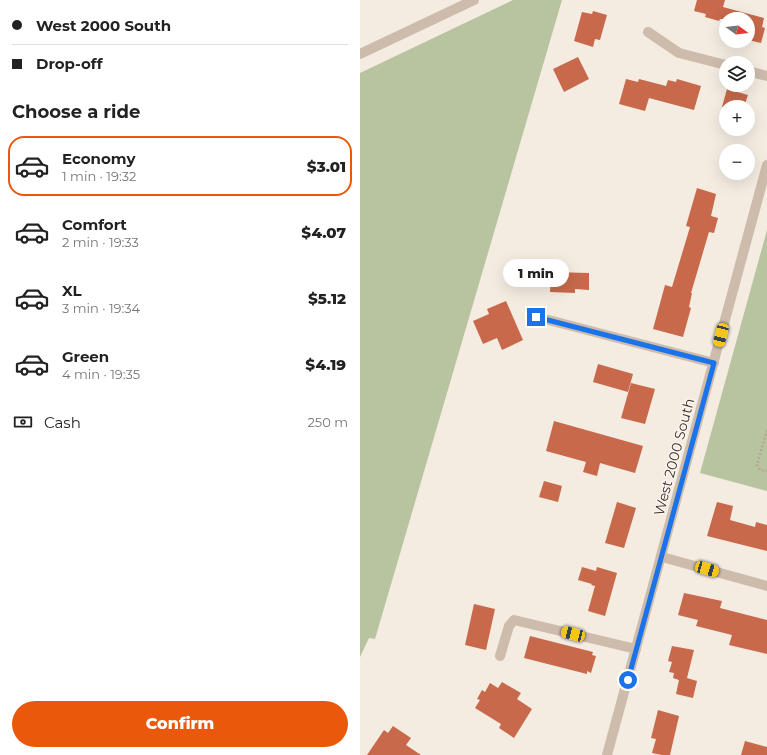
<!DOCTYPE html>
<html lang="en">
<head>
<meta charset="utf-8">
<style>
  :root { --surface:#fff; --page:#f2f2f2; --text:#222; --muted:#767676; --line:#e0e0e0; --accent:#ea580c }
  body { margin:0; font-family:Montserrat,sans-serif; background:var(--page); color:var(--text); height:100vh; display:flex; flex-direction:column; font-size:15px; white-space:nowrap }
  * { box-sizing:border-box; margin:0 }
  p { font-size:13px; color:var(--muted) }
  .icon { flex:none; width:22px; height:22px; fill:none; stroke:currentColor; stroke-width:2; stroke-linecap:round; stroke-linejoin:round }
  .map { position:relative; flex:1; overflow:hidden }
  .details { display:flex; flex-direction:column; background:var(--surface); width:360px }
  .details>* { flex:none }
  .top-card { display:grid; align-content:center; height:88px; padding:0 12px; background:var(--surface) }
  .needle { width:26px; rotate:105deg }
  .tools { position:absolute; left:359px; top:12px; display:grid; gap:8px }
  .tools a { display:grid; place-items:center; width:36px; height:36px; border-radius:50%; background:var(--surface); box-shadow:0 4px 16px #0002; font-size:20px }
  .end { position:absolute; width:18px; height:18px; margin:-9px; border:5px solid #1a73e8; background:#fff; box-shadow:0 0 0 2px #fff }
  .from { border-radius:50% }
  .bubble { position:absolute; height:28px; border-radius:14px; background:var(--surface); box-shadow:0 4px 16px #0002; font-size:13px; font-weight:800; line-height:28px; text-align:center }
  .car { position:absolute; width:12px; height:24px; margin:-12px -6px; border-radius:5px; box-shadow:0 0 3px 1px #0007; background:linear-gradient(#f5c518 24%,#345 0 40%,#f5c518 0 76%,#345 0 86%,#f5c518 0) }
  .top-card b { display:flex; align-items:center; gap:14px; height:38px; font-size:15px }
  .top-card b+b { border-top:1px solid var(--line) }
  .top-card i { width:10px; height:10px; background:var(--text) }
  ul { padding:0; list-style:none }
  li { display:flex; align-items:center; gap:12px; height:60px; margin:0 8px 6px; padding:0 4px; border:2px solid transparent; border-radius:16px }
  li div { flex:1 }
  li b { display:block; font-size:15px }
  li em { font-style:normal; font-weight:800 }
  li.on { border-color:var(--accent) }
  li>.icon { width:36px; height:36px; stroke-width:1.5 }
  h2 { padding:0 12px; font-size:18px; line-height:48px }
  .pay { display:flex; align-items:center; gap:10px; height:44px; padding:0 12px; font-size:15px }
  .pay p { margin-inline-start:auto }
  .primary-button { display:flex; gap:8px; margin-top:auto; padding:8px 12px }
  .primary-button a { flex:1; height:46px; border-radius:24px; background:var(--accent); color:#fff; font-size:16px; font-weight:800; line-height:46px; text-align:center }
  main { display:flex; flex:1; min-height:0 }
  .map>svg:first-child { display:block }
  .green { fill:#b8c4a0 }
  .building { fill:#c8694b }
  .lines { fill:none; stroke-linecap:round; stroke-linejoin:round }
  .path { stroke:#b9a596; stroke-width:2.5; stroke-dasharray:2 2; stroke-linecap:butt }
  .minor { stroke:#cdbbac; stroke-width:10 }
  .route { stroke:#1a73e8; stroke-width:5 }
  .labels { text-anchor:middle; stroke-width:3; stroke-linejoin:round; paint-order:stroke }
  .street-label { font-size:14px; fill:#3b302b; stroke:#fbf5ee }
</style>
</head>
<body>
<main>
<section class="details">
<div class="top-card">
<b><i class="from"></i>West 2000 South</b>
<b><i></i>Drop-off</b>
</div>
<h2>Choose a ride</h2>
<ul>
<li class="on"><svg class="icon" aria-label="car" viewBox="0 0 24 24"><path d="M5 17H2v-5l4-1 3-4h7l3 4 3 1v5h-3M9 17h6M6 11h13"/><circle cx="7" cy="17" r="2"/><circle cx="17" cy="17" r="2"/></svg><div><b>Economy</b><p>1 min · 19:32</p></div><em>$3.01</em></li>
<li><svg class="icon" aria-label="car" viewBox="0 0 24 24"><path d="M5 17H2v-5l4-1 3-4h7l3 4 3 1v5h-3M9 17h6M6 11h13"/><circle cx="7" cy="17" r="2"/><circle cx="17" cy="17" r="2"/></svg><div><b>Comfort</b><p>2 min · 19:33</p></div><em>$4.07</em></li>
<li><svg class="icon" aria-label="car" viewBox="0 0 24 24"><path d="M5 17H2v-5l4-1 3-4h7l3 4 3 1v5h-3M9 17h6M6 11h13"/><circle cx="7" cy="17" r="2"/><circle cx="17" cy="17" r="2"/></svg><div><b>XL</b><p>3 min · 19:34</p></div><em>$5.12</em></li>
<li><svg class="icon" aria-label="car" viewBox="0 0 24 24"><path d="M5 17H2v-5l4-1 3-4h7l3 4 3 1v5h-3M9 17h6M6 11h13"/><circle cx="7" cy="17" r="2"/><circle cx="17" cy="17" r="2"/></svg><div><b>Green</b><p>4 min · 19:35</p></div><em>$4.19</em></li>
</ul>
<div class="pay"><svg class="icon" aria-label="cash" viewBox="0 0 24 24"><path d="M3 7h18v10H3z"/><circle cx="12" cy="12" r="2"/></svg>Cash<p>250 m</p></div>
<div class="primary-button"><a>Confirm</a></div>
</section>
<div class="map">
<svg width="407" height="755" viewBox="0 0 407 755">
  <rect width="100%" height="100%" fill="#f4ebe1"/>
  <g class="green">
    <path d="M153,0H202L15,639L9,638L0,657V73Z"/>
    <path d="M407,230V491L340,473Z"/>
  </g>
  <g class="building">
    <path d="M337,0H365L363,7L404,18L402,27L405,28L401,43L388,40V19H360L359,21L345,17L346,14L334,11Z"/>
    <path d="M233,11L247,15L240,40L235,39L233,47L214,41L222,12L232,14Z"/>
    <path d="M218,57L229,79L204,92L193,69Z"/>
    <path d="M266,79L278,82L279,79L306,86L308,80L316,82L317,79L341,86L334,110L289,98L285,111L259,104Z"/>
    <path d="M367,89L388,95L384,107H362Z"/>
    <path d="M337,188L356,194L351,216L358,218L354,233L349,232L331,293H332L329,307L331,308L323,337L293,329L305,285L312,287L330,227L326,226Z"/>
    <path d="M191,272L229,273V290L215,289V293L190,292Z"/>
    <path d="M146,301L163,340L142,350L137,338L123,344L113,321L129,314L127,309Z"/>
    <path d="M238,364L273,374L268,392L233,382Z"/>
    <path d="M271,383L295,389L285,424L261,418Z"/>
    <path d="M194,421L283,446L275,473L240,463L237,476L223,472L226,462L186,451Z"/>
    <path d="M184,481L202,486L198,502L179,497Z"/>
    <path d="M257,502L276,508L264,548L245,543Z"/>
    <path d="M357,502L373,506L370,520L395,527L396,522L407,525V551L347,536Z"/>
    <path d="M222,567L236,571L237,567L257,573L245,616L228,611L235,586L231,585L232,584L218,580Z"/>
    <path d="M324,593L362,601L360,608L407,620V654L369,645L372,635L336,626L338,620L318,615Z"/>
    <path d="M114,604L135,609L126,650L105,645Z"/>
    <path d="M170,636L233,652L232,655L236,656L231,673L227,671V674L164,658Z"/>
    <path d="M312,646L334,650L327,678L337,681L333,698L316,694L319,680L313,678L314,673L309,672L312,662L308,661Z"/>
    <path d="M142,682L161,693L157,699L172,709L154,738L139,728L141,724L115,708L120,700L117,699L122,690L125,692L130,683L138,688Z"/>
    <path d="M298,710L319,716L310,755H302L292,753L296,739L291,738Z"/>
    <path d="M33,726L51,738L46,745L61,755H7L24,730L28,733Z"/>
    <path d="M385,741L407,747V755H381Z"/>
  </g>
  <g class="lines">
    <path class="path" d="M407,430L397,465L400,470L407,471"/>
    <g class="minor">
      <path d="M288,32L319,53L366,65"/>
      <path d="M0,54L114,0"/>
      <path d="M388,71L407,76"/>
      <path d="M177,317L354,363"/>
      <path d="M302,557L407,586"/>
      <path d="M140,656L149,626L154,620L276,649"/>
      <path d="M247,755L407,165"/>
    </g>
  </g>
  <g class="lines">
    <path class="route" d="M176,317L354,363L268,680"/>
  </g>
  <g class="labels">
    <g class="street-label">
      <text transform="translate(314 457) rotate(-75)" y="5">West 2000 South</text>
    </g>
  </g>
</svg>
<div class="tools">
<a><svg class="needle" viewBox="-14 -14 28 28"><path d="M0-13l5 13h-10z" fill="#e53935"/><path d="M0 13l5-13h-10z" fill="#767676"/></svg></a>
<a><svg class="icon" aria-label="layers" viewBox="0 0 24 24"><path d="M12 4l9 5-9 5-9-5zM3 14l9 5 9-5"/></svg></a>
<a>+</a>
<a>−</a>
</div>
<i class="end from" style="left:268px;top:680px"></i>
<i class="end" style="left:176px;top:317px"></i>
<div class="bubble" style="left:143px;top:259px;width:66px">1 min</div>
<i class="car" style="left:361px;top:335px;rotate:195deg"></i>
<i class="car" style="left:347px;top:569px;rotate:106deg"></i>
<i class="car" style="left:213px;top:634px;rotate:284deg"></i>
</div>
</main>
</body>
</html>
